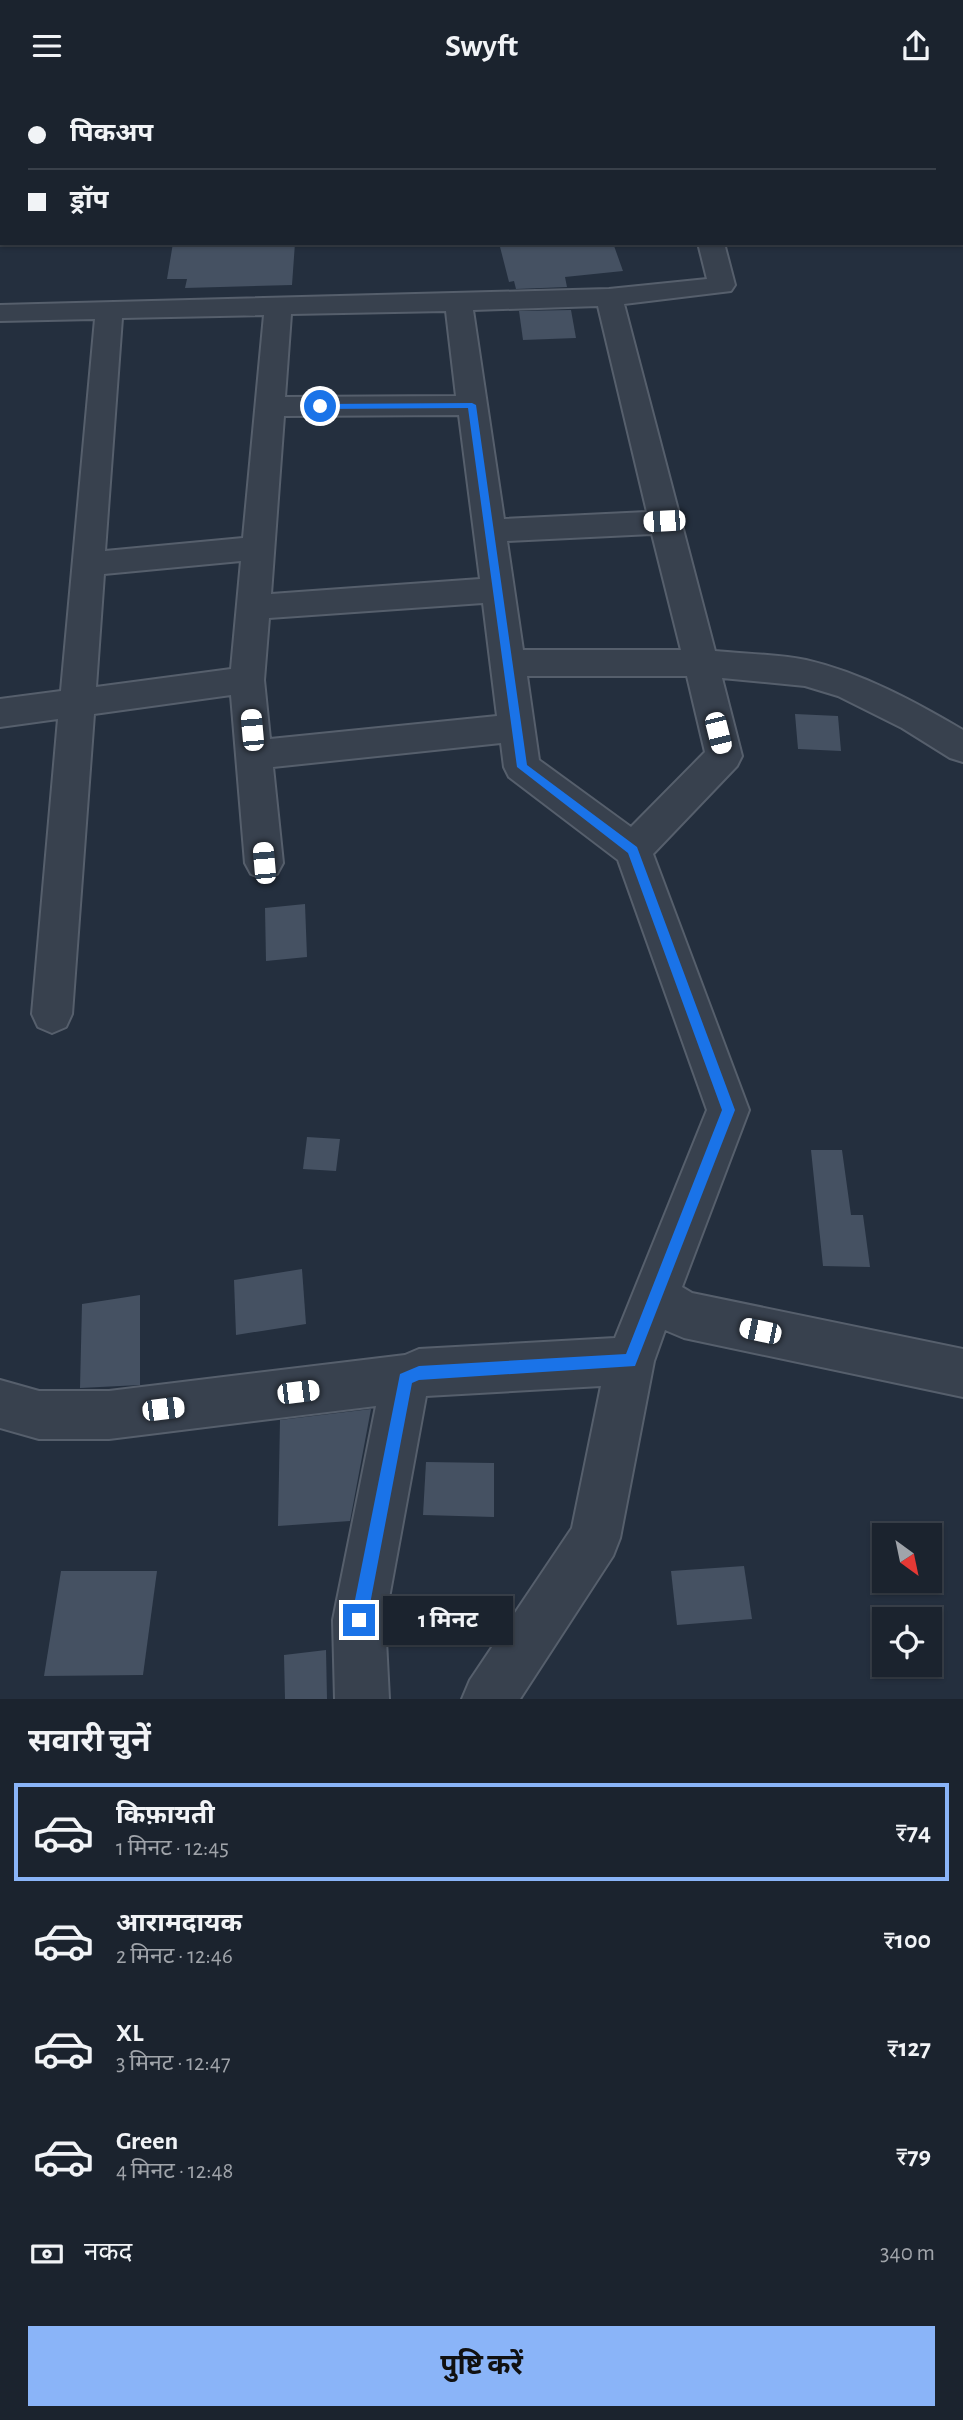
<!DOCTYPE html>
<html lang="hi">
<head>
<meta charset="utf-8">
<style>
  :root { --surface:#1b232e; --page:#282f3a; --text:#f1f3f6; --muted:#a0a4aa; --line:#39404a; --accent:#8ab4f8 }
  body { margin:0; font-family:"Alegreya Sans","Noto Sans Devanagari",sans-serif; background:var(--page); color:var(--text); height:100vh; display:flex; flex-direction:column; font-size:26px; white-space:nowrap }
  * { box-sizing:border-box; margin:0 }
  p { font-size:23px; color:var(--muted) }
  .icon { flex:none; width:38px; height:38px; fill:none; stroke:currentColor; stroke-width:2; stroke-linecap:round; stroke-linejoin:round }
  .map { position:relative; height:1608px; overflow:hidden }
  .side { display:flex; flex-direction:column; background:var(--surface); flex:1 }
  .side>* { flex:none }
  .hud { position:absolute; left:0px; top:0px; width:964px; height:154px; box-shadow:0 2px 5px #0004,0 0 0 2px var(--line); display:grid; align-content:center; height:154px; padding:0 28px; background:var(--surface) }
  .needle { width:46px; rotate:147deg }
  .tools { position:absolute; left:872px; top:1432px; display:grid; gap:14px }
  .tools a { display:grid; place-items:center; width:70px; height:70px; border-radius:0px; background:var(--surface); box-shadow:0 2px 5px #0004,0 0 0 2px var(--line); font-size:35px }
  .end { position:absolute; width:32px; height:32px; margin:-16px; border:9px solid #1a73e8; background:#fff; box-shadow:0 0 0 4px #fff }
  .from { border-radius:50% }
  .bubble { position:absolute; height:49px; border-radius:0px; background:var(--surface); box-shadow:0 2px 5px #0004,0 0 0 2px var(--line); font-size:23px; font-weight:700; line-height:49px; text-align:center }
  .car { position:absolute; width:21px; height:42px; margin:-21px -10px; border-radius:9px; box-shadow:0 0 5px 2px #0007; background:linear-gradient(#fff 24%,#345 0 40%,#fff 0 76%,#345 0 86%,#fff 0) }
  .hud b { display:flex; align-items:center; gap:24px; height:66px; font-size:26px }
  .hud b+b { border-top:2px solid var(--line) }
  .hud i { width:18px; height:18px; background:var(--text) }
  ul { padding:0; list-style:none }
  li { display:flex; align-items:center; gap:21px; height:98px; margin:0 14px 10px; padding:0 14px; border:4px solid transparent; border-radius:0px }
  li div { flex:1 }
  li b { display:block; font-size:26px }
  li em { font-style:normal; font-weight:700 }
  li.current { border-color:var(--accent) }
  li>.icon { width:63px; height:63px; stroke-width:1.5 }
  h2 { padding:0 28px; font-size:32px; line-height:84px }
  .pay { display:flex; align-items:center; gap:18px; height:77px; padding:0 28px; font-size:26px }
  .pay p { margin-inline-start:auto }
  .cta { display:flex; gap:14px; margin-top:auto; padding:14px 28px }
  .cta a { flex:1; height:80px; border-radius:0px; background:var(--accent); color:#111; font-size:28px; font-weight:700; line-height:80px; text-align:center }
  header { display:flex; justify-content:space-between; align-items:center; height:91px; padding:0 28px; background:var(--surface); font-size:32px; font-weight:700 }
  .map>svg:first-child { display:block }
  .building { fill:#455162 }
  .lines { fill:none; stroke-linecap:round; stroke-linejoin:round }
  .minor-casing { stroke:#565f6c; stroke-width:4 }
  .minor { fill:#38414e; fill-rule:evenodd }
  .route { fill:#1a73e8 }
</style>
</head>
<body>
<header><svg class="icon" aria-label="menu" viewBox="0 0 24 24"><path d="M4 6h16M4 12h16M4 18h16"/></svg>Swyft<svg class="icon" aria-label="share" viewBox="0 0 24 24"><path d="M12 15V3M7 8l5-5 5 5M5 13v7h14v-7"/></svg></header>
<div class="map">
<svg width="963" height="1608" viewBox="0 0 963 1608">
  <rect width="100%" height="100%" fill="#242f3e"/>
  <g class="building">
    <path d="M173,152H295L292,194L185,197L187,188H167Z"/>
    <path d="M499,152H613L623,180L565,186L567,196L516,198L514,190L509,191Z"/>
    <path d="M571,219L576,247L523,249L519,220Z"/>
    <path d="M795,623L838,625L841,660L798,658Z"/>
    <path d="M305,813L307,866L266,870L265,817Z"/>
    <path d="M307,1046L340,1048L336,1080L303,1078Z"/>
    <path d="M811,1059H842L851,1124H863L870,1176L823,1175Z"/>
    <path d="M302,1178L306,1233L236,1244L234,1189Z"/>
    <path d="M140,1204V1294L80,1297L82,1213Z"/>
    <path d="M371,1318L350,1430L278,1435L280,1329Z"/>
    <path d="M426,1371L494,1372V1426L423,1424Z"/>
    <path d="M744,1475L752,1528L677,1534L671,1480Z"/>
    <path d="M61,1480H157L143,1584L44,1585Z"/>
    <path d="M326,1559L327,1608H285L284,1564Z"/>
  </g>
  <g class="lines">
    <g class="minor-casing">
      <g id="minor">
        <path d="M372,0H396L372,2Z"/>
        <path d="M952,0H963V9L962,2H951Z"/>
        <rect x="0" y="31" width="2" height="14"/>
        <path d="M698,152H724L735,194L731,200L624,213L715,560C744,563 777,563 806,569C862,582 914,610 963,639V671L950,667L902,637L838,605L805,595L722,587L742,665L737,675L653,763L749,1019L682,1196L692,1202L963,1258V1306L684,1247L665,1239L654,1270L620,1447L613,1465L520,1608H462L470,1589L572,1437L601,1295L426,1305L385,1529L389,1608H335L333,1529L376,1315L109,1348H39L0,1337V1289L39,1300H109L405,1264L419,1258L615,1247L707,1019L618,769L509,686L504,676L501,652L273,676L283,772L277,783L264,788L251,783L245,772L231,604L94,623L72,923L66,936L52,942L38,936L32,923L58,628L0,636V608L61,600L95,228L0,230V214L609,198L707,188ZM598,215L647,421L504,428L473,219ZM446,220L456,305L285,306L291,223ZM264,224L243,447L105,460L122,227ZM459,324L480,488L271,503L284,325ZM652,443L681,559H523L507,450ZM241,470L231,578L96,596L104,483ZM483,512L497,625L270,648L264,589L269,527ZM527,585H687L705,661L631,736L539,669Z"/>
      </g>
    </g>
    <use href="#minor" class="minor"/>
  </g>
  <path class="route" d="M472,312L476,314L527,674L637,756L735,1019L635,1275L419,1289L412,1292L367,1529L364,1534L359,1536L353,1534L351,1529L400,1283L419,1275L626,1263L722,1019L628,762L517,676L468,317L320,318L316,315L320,313Z"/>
</svg>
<div class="tools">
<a><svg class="needle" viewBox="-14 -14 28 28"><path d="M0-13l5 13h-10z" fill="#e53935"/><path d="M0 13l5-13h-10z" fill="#a0a4aa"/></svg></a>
<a><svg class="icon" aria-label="locate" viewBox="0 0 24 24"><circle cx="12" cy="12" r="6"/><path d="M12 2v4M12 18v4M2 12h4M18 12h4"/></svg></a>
</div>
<i class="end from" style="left:320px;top:315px"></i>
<i class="end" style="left:359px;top:1529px"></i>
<div class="bubble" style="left:383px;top:1505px;width:130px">1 मिनट</div>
<i class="car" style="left:664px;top:430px;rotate:267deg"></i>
<i class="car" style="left:252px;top:639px;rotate:355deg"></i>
<i class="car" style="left:718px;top:642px;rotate:166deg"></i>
<i class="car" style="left:264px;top:772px;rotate:355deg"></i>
<i class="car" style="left:760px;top:1240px;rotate:282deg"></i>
<i class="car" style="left:298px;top:1301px;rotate:83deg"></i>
<i class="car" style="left:163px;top:1318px;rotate:83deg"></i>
<div class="hud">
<b><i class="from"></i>पिकअप</b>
<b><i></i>ड्रॉप</b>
</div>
</div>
<section class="side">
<h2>सवारी चुनें</h2>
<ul>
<li class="current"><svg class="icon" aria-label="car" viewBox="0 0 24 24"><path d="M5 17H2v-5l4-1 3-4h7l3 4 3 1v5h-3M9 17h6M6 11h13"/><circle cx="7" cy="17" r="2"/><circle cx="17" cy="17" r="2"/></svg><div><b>किफ़ायती</b><p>1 मिनट · 12:45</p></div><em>₹74</em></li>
<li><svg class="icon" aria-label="car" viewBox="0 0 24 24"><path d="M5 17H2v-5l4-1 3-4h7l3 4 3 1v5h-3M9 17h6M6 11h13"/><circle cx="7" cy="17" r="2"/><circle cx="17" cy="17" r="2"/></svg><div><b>आरामदायक</b><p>2 मिनट · 12:46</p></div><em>₹100</em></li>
<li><svg class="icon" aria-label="car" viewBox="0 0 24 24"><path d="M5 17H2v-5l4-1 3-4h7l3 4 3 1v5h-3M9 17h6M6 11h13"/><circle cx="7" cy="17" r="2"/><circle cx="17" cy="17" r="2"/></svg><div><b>XL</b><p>3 मिनट · 12:47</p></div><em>₹127</em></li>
<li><svg class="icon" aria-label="car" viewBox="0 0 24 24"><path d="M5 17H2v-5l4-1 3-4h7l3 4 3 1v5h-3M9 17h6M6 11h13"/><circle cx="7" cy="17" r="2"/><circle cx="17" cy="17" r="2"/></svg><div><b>Green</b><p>4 मिनट · 12:48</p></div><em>₹79</em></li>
</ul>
<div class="pay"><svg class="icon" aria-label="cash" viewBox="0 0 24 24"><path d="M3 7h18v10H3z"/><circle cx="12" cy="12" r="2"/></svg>नकद<p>340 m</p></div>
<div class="cta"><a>पुष्टि करें</a></div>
</section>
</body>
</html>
